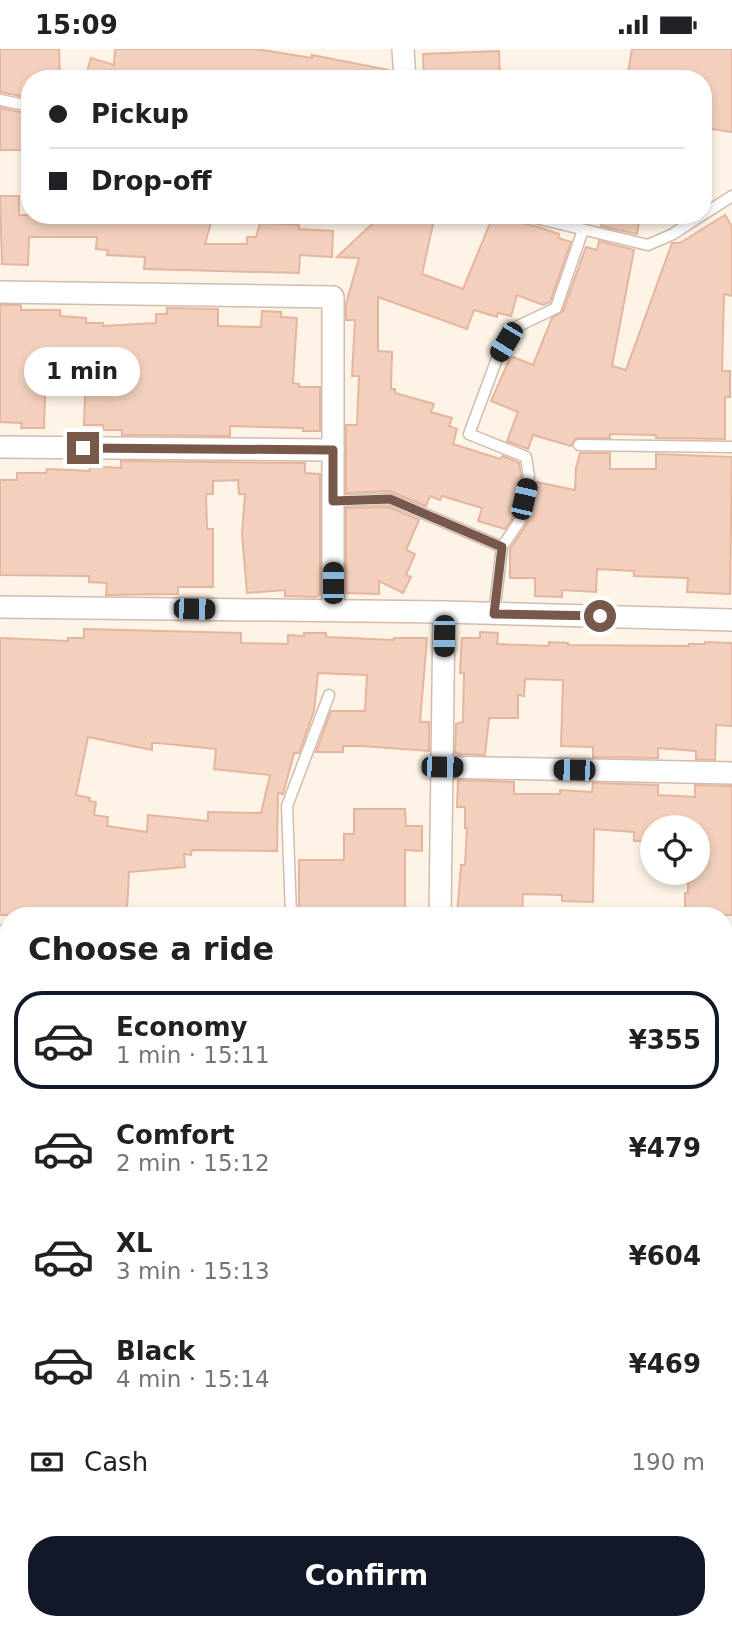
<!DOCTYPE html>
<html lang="en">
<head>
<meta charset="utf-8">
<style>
  :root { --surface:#fff; --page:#f2f2f2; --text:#202124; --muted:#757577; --line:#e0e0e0; --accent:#111827 }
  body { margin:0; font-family:"DejaVu Sans",sans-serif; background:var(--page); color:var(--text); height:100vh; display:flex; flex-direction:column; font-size:26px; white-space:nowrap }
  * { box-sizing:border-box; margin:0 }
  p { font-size:23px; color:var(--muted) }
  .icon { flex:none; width:38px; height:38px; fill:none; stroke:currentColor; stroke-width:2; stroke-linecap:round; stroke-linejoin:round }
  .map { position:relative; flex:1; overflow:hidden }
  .drawer { position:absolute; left:0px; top:858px; width:733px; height:723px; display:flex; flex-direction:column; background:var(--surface); border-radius:28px 28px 0 0; box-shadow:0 4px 10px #0003 }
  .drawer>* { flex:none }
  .top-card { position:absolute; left:21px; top:21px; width:691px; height:154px; border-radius:28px; box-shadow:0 4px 10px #0003; display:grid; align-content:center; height:154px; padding:0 28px; background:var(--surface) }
  .fabs { position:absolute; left:640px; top:766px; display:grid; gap:14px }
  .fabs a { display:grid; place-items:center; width:70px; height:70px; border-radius:50%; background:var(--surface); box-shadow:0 4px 10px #0003; font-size:35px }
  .end { position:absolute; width:32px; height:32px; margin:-16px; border:9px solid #77584a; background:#fff; box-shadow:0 0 0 4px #fff }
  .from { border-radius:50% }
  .bubble { position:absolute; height:49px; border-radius:24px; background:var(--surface); box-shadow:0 4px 10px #0003; font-size:23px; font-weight:800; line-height:49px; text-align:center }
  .car { position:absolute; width:21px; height:42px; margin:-21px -10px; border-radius:9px; box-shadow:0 0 5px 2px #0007; background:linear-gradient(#222 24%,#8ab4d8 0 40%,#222 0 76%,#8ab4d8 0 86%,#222 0) }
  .top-card b { display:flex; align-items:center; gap:24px; height:66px; font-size:26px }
  .top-card b+b { border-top:2px solid var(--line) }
  .top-card i { width:18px; height:18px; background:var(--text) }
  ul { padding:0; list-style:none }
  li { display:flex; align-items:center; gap:21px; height:98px; margin:0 14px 10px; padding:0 14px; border:4px solid transparent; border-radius:28px }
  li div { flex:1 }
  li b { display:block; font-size:26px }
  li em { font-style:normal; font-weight:800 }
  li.current { border-color:var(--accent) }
  li>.icon { width:63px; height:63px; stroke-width:1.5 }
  h2 { padding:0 28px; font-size:32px; line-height:84px }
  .pay { display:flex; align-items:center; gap:18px; height:77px; padding:0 28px; font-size:26px }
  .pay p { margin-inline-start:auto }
  .action { display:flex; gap:14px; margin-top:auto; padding:14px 28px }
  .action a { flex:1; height:80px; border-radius:28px; background:var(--accent); color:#fff; font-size:28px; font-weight:800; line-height:80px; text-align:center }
  .status { display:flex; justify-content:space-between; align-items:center; height:49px; padding:0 35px; background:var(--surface); direction:ltr }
  .status svg { height:19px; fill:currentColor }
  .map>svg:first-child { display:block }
  .building { fill:#f3d0bd; stroke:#e6b59d; stroke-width:2; fill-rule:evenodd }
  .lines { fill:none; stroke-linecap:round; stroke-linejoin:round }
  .service-casing { stroke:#d1bcae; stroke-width:13 }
  .minor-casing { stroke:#d1bcae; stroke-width:24 }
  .tertiary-casing { stroke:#d1bcae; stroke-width:29 }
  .service { stroke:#fff; stroke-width:10 }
  .minor { stroke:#fff; stroke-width:21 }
  .tertiary { stroke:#fff; stroke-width:26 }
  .route { stroke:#77584a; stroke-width:9 }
</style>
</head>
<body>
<div class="status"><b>15:09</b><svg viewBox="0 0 49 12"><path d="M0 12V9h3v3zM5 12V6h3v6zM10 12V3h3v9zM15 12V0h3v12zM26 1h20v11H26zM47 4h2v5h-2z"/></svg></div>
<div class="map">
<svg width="732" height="1579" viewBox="0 0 732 1579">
  <rect width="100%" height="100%" fill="#fdf3e6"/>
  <g class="building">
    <path d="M0,0H59L60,30H30V49L0,43Z"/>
    <path d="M115,0H256L312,9V6L389,21L388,30H249L231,27L230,30H85L91,9L114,16Z"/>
    <path d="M632,0H732V83L704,79V30H627Z"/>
    <path d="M499,2L500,30H424L423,5Z"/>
    <path d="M0,59L30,65V101H0Z"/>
    <path d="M0,147H19V166H213L205,195H247V188H256L260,174L299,176V180L333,182L332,208L300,206L299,224L144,220L145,208L107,206L108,201L96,200L97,188H29L28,216L2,215Z"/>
    <path d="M374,166H435L422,225L463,240L493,167L538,178L559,185L558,189L571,193L550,253L543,256L517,246L511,267L498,264L497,268L474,261L467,280L378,248V302L392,303L391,340H395V344L434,355L431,363L452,369L449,377L457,380L453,395L500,410L503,407L519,414L521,427L512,470L505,480L478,472L482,459L442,447L440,451L430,447L426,457L390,442L346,444V376H357L359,327H352L355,271H346V255L359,209L337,208L372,175Z"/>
    <path d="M603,166H640L637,185L601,177Z"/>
    <path d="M725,166L732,178V247L724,245L722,322H730V348H725V390L656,389V386L610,385V389H576L571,397L533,386L528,400L507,392L518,363L491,352L511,307L533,316L552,269L563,262L586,198L597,201L599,192L634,201L612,317L626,321L672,194H680Z"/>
    <path d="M0,256H21V261H60V267L86,269V274H103V277L156,274V265H167V259L218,260V277L261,278L262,262L281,263V268L297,269L293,334L299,335V338H320V382H303V379L230,377V387L122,386V381H103V376H84L86,319L46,318L44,379H21L22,374L0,373Z"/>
    <path d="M580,404H610V420H656V405L732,408L730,545L687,543L688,529L634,527V522L597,520L596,543L562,541V548L535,547V529H510V500L527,475L536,433L575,441L576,419Z"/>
    <path d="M121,412L305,414V424L320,425V545L316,548L285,547V541L247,544L242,485L245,445H239L238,431L213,432V445H206L207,480H213V538H178V545L106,546L107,534L89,533V527L0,526V431H17V424H46L47,420L90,422V417L121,419Z"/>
    <path d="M389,458L419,471L406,501L415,505L406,526L411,528L403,544L379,532V545L346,544V459Z"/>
    <path d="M84,580L241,584V594L288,595V586L304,587V584H326V588L394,591V589H427L420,673H429V702L362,697H343V703H316L331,662H365L367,626L318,624L314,662L299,704H294L283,745L278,744L277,802L192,801L191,806L184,805L185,818L129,823L127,861L76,859V866H0V589L68,592V589H84ZM88,688L152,701V694H158L216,700L214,720L270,726L261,764L208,763V772L148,766L147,783L107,777L108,768L94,766L96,753L89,752L90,749L76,746Z"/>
    <path d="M480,583L498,584L497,595L549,597V593L568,594V596L689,597V595H705V593L732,594V677L716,676L715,711L696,710V702L658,699V709L593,708V698L561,697L563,631L525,630L524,647L518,646V669H489L485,706L460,705L455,704L456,675L463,673L464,624H460L462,589H480Z"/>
    <path d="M458,731L514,733V745H560V741L592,743L593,734L658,736V746L695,748V736L732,737V866H685V844H688V824H698V779H653V792H634V783L594,780L593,853L562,852V846L523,845L522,866H457L461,816H465L467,779H465V758H457Z"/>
    <path d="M354,760H405L406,777H422V802L405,801V866H299V811H344V785H354Z"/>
  </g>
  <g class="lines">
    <g class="service-casing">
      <g id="service">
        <path d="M0,51L30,57"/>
        <path d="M704,165L732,147"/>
        <path d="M523,166L648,196L673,185L702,166"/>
        <path d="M579,396L732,398"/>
        <path d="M333,452L390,450L502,498"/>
        <path d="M494,565L502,498L519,473L529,427L526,408L469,385L498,307L514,279L556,259L583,181"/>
        <path d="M291,866L287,757L329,646"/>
      </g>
    </g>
    <g class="minor-casing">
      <g id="minor">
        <path d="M403,0L405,30"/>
        <path d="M0,243L333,248V561"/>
        <path d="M0,398L333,401"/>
        <path d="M0,558L444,563L732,571"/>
        <path d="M442,718L732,724"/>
        <path d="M440,866L444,563"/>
        <path d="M0,1066H9"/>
        <path d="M724,1068H732"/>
        <path d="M0,1211L9,1212"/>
        <path d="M724,1222H732"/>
        <path d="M0,1367H9"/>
        <path d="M724,1383H732"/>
        <path d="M0,1533H9"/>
        <path d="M724,1545H732"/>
        <path d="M431,1579V1572"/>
      </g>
    </g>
    <g class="tertiary-casing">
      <g id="tertiary">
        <path d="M0,890H9"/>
        <path d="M724,895H732"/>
      </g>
    </g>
    <use href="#service" class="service"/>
    <use href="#minor" class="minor"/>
    <use href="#tertiary" class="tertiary"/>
  </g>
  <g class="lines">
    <path class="route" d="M83,399L333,401V452L390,450L502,498L494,565L600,567"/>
  </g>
</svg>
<div class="fabs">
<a><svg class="icon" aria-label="locate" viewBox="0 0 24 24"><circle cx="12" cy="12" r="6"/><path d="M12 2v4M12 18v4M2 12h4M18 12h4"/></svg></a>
</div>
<i class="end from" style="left:600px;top:567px"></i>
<i class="end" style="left:83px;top:399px"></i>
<div class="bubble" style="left:24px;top:298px;width:116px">1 min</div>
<i class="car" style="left:506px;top:293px;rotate:211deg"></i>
<i class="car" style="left:524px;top:450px;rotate:13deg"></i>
<i class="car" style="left:333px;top:534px;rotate:0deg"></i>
<i class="car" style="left:194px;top:560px;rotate:91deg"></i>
<i class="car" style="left:444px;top:587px;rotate:181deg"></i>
<i class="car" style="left:442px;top:718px;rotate:91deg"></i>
<i class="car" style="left:574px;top:721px;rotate:271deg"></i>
<div class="top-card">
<b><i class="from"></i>Pickup</b>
<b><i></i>Drop-off</b>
</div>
<section class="drawer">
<h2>Choose a ride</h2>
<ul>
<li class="current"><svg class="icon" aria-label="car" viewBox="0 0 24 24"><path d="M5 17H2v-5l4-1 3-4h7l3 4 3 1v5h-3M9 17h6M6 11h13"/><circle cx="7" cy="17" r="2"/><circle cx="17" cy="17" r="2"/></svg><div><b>Economy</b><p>1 min · 15:11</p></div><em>¥355</em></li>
<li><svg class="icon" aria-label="car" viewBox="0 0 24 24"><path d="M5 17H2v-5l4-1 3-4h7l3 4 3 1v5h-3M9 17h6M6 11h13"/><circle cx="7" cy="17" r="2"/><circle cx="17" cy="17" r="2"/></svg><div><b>Comfort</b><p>2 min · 15:12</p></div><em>¥479</em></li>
<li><svg class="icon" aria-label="car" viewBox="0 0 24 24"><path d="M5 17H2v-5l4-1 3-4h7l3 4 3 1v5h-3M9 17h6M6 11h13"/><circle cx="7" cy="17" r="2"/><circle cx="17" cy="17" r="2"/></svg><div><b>XL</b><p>3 min · 15:13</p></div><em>¥604</em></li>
<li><svg class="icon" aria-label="car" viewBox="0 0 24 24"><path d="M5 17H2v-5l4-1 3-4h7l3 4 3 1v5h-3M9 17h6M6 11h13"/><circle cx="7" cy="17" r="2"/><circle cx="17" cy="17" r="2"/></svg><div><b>Black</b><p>4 min · 15:14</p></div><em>¥469</em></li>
</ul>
<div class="pay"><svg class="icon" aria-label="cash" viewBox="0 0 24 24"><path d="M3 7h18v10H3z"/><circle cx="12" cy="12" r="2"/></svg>Cash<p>190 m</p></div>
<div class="action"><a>Confirm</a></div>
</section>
</div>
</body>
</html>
